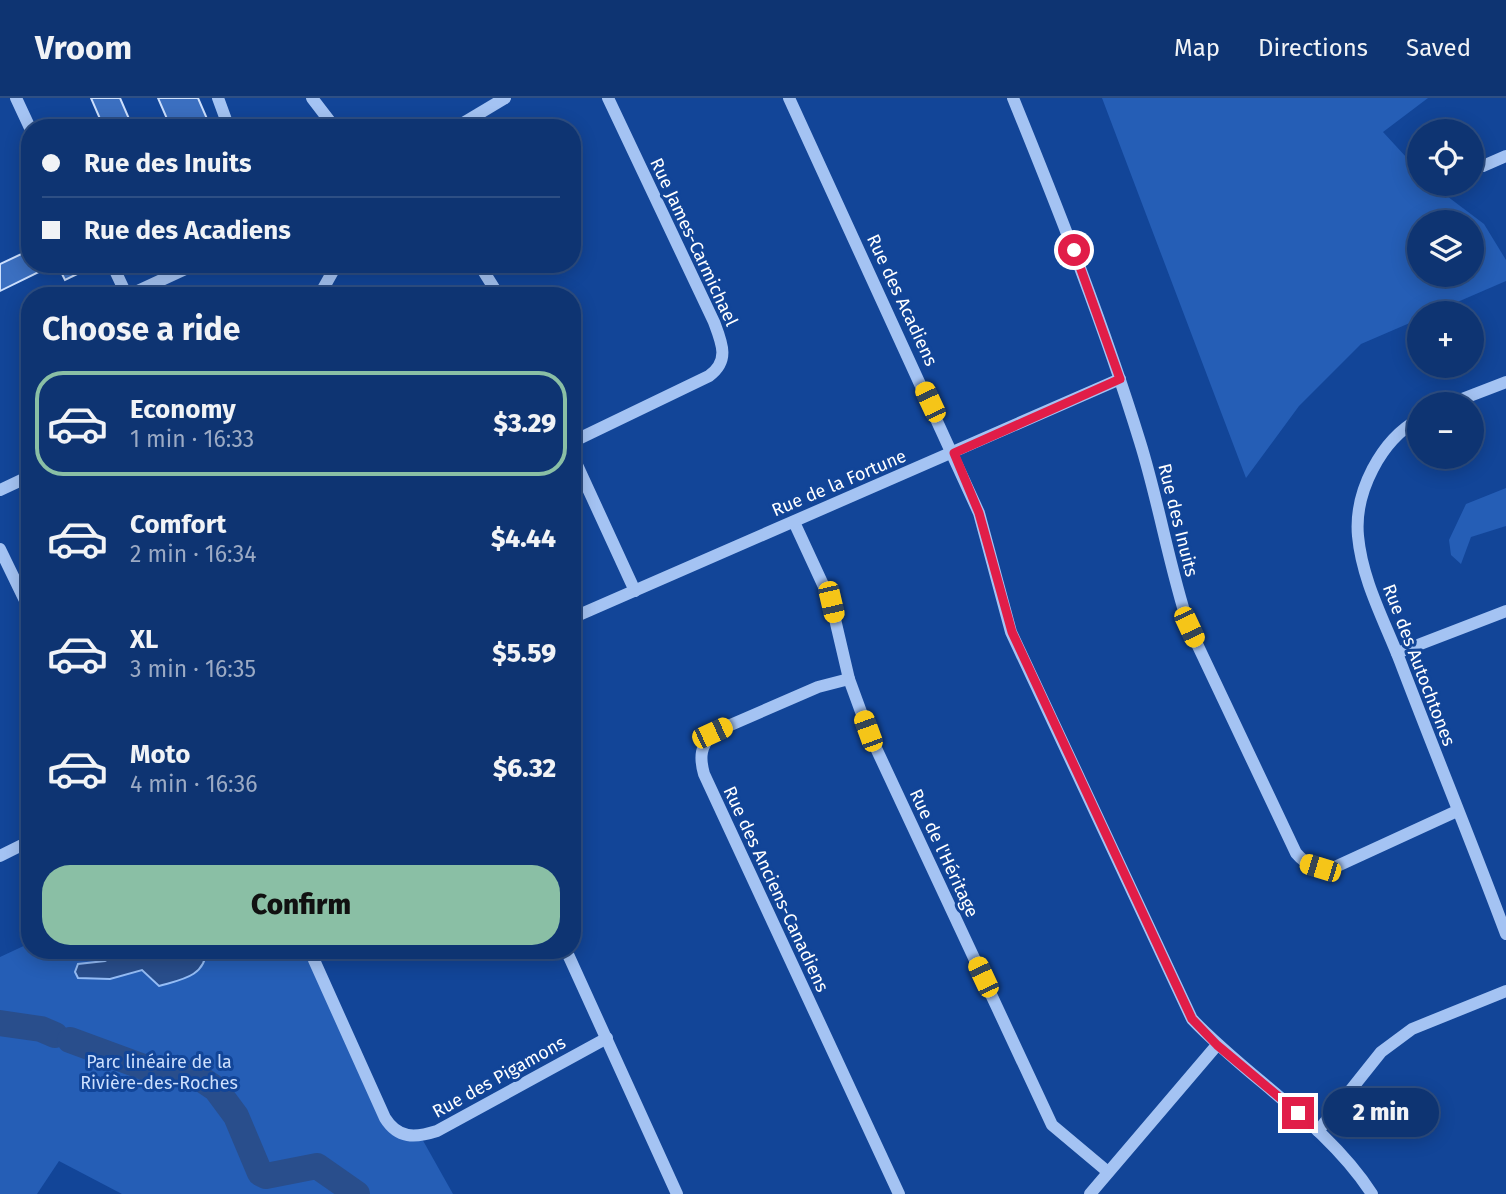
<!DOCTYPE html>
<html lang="en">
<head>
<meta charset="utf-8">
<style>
  :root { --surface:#0e3472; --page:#173c77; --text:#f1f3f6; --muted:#9baac4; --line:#2e4f84; --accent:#8abfa5 }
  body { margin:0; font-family:"Fira Sans",sans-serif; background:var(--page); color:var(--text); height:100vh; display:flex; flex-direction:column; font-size:26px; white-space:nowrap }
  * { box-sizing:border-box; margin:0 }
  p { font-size:23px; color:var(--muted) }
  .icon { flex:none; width:38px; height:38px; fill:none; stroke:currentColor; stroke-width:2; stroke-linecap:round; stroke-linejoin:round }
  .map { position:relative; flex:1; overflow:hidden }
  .panel { position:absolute; left:21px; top:189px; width:560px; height:672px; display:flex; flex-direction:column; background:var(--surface); border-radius:28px; box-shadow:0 4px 18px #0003,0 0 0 2px var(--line) }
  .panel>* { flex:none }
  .guide { position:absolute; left:21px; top:21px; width:560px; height:154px; border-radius:28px; box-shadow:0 4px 18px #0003,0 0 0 2px var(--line); display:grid; align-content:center; height:154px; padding:0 21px; background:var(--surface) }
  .tools { position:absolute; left:1407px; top:21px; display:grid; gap:14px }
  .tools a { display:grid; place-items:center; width:77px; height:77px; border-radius:50%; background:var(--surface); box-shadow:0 4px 18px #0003,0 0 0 2px var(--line); font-size:35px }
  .end { position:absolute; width:32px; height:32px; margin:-16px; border:9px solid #e11d48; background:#fff; box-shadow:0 0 0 4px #fff }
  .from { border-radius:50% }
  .bubble { position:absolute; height:49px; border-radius:24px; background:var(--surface); box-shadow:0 4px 18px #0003,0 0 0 2px var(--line); font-size:23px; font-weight:800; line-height:49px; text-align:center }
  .car { position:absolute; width:21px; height:42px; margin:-21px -10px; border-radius:9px; box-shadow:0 0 5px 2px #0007; background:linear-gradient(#f5c518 24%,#345 0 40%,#f5c518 0 76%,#345 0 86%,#f5c518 0) }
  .guide b { display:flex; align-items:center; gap:24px; height:66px; font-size:26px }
  .guide b+b { border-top:2px solid var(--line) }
  .guide i { width:18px; height:18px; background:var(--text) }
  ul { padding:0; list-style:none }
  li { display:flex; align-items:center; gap:21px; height:105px; margin:0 14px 10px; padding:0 7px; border:4px solid transparent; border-radius:28px }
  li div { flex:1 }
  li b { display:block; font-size:26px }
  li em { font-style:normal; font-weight:800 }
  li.on { border-color:var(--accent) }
  li>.icon { width:63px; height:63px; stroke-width:1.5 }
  h2 { padding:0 21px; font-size:32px; line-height:84px }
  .button { display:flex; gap:14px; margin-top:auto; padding:14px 21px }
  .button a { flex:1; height:80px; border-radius:28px; background:var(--accent); color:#111; font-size:28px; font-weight:800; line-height:80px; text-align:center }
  header { display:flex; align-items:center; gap:42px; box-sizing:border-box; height:98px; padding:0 35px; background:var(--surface); border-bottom:2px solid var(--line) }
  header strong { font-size:33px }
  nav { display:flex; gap:38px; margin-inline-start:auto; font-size:24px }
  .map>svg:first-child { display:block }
  .green { fill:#255eb6; fill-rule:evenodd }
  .water { fill:#294e8c; stroke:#95bdf6; stroke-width:2 }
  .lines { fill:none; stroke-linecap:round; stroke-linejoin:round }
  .river { stroke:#294e8c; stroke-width:26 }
  .building { fill:#3b6fc0; stroke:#ccdffd; stroke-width:2 }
  .minor { stroke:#a4c3f3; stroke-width:12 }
  .route { stroke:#e11d48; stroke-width:9 }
  .labels { text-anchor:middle; stroke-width:6; stroke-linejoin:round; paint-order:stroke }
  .street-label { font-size:18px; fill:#fff; stroke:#124598 }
  .park-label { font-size:18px; fill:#ccdffd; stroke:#124598 }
</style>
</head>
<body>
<header>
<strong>Vroom</strong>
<nav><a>Map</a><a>Directions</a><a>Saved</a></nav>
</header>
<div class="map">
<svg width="1506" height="1096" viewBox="0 0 1506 1096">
  <rect width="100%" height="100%" fill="#124598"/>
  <g class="green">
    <path d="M1102,0H1428L1383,34L1419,73V86H1431L1484,126L1506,162V183L1432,215H1419V221L1361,246L1299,308L1246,380ZM1419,124H1472V177H1419Z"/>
    <path d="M1506,390V428L1471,439L1461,466L1451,457L1449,442L1466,406Z"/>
    <path d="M30,845V852H313L385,1020L421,1039L453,1096H122L59,1063L37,1096H0V859Z"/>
  </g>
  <path class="water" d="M124,852H206C206,879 179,882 159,888L142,872L110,881L78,880L75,874L78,866L105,863Z"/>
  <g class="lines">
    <g class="river">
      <path d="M0,925L41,931L55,937"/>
      <path d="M70,942L157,974L194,976L216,991L236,1018L260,1075L266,1078L317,1068L357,1096"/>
    </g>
  </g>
  <g class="building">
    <path d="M91,0H120L133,30H104Z"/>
    <path d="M158,0H198L211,30H171Z"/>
    <path d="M30,152V166H55L0,193V166Z"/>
    <path d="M57,166H98L65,182Z"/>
  </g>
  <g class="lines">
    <g class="minor">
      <path d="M16,0L30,30"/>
      <path d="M218,0L229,30"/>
      <path d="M312,0L335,30"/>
      <path d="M789,0L979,415L1011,534L1192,921C1249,981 1327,1026 1372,1096"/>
      <path d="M1013,0C1059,113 1104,227 1140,344C1159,405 1169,468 1189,529L1296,755C1307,768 1317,770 1335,769L1457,713"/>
      <path d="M455,30L505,0"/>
      <path d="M1483,68L1506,58"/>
      <path d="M112,166L127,198L196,166"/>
      <path d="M479,166L499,198"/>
      <path d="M319,198L337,166"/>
      <path d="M1449,306L1506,284"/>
      <path d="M1419,321C1381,342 1354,394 1358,438C1362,482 1384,522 1400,563C1435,655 1472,745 1506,836"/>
      <path d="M572,344L709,278C730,263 722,245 714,224L608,0"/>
      <path d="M572,356L635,493"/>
      <path d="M0,392L30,378"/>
      <path d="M794,424L831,504L849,581L868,633L1052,1027L1108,1074"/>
      <path d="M0,451L30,513"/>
      <path d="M572,520L1120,281"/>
      <path d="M1397,555L1506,513"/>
      <path d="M849,581L818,589L712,635C701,649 699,658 704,676L899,1096"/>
      <path d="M0,758L30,743"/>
      <path d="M313,852L314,862L385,1020C398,1041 415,1040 437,1033L607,940"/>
      <path d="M566,852L677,1096"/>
      <path d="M1318,1033L1381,954L1412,931L1506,893"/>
      <path d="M1090,1096L1217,947"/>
    </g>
  </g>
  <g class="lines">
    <path class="route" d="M1074,152L1120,281L954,355L979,415L1012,534L1192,921L1217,947L1298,1015"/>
  </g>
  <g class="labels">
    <g class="street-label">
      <text transform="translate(694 144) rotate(65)" y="6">Rue James-Carmichael</text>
      <text transform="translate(902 202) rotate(65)" y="6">Rue des Acadiens</text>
      <text transform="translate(839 385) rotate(-23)" y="6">Rue de la Fortune</text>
      <text transform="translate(1178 422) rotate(76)" y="6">Rue des Inuits</text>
      <text transform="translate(1419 567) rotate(69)" y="6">Rue des Autochtones</text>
      <text transform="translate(944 755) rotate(65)" y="6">Rue de l'Héritage</text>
      <text transform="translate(776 791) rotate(65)" y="6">Rue des Anciens-Canadiens</text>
      <text transform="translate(499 979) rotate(-29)" y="6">Rue des Pigamons</text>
    </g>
    <g class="park-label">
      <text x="159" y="970">Parc linéaire de la<tspan x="159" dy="21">Rivière-des-Roches</tspan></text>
    </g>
  </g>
</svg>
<div class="tools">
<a><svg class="icon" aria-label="locate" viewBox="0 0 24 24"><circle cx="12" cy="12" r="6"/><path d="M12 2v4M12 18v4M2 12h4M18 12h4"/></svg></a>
<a><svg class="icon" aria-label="layers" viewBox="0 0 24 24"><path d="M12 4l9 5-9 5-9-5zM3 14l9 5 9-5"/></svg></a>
<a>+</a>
<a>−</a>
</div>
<i class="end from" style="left:1074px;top:152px"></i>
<i class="end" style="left:1298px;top:1015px"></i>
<div class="bubble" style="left:1323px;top:990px;width:116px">2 min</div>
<i class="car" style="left:930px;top:304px;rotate:335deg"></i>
<i class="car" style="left:831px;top:504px;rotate:167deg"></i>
<i class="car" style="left:1189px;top:529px;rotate:155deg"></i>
<i class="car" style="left:868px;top:633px;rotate:340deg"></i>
<i class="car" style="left:712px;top:635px;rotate:65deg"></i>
<i class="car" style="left:1320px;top:770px;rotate:287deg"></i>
<i class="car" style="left:983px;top:879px;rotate:335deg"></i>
<div class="guide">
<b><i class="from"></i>Rue des Inuits</b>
<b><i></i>Rue des Acadiens</b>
</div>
<section class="panel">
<h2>Choose a ride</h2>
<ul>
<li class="on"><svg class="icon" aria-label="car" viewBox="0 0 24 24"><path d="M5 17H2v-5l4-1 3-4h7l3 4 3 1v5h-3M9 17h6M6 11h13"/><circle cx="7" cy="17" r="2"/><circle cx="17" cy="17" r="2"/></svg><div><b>Economy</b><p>1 min · 16:33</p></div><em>$3.29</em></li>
<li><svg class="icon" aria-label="car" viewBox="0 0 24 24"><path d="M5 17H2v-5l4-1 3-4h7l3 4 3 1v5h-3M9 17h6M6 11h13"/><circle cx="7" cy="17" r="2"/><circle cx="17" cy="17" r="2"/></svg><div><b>Comfort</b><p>2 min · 16:34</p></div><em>$4.44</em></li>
<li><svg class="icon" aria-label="car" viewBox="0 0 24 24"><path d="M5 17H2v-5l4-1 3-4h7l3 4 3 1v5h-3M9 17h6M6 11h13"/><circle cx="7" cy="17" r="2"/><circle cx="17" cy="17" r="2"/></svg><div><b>XL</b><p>3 min · 16:35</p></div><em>$5.59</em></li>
<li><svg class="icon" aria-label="car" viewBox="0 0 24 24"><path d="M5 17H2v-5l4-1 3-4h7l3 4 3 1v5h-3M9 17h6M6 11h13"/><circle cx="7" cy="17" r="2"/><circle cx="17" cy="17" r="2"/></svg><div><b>Moto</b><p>4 min · 16:36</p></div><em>$6.32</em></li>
</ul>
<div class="button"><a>Confirm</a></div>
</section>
</div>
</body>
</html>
